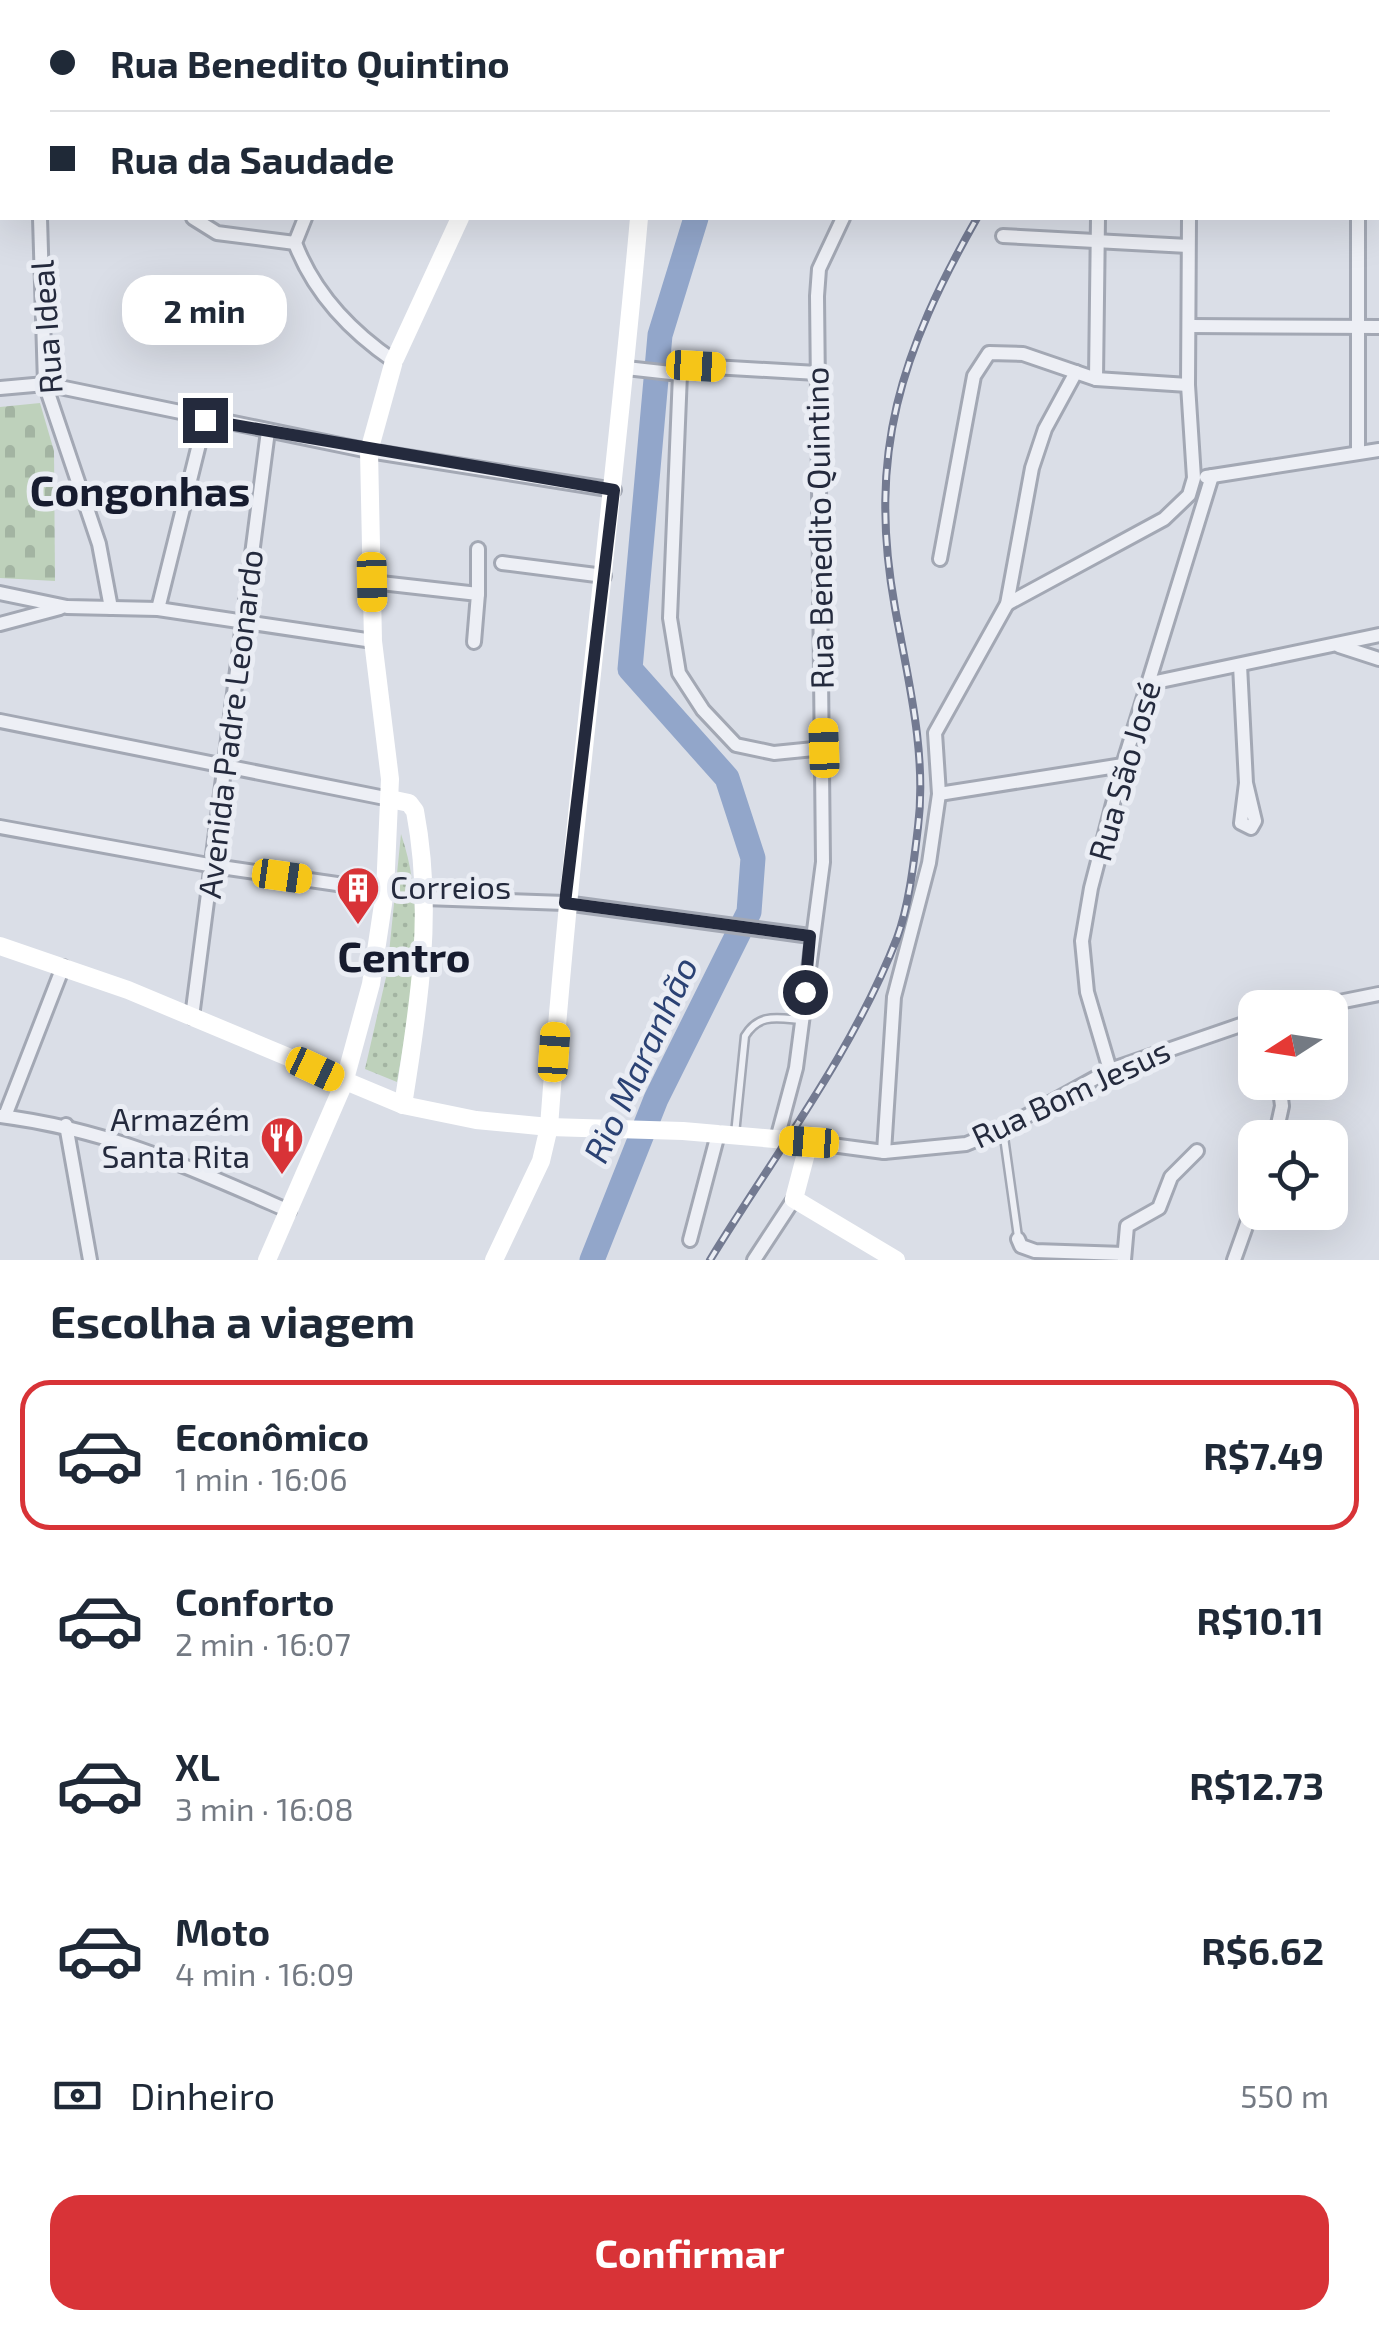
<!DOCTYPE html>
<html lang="pt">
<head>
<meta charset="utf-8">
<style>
  :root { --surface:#fff; --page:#f2f2f3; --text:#1f2937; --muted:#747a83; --line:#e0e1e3; --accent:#d83337 }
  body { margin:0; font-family:"Exo 2",sans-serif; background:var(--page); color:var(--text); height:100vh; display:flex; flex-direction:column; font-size:38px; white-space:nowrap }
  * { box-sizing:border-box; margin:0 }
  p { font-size:32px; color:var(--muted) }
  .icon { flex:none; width:55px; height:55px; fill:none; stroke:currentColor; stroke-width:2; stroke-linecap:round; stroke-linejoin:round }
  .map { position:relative; height:1260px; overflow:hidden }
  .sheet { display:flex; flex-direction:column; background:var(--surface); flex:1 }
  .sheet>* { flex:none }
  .hud { position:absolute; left:0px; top:0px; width:1380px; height:220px; box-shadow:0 10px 40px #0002; display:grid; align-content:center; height:220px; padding:0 50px; background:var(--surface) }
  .needle { width:65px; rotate:258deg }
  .tools { position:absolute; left:1238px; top:990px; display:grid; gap:20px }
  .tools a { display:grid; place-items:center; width:110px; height:110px; border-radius:20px; background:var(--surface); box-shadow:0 10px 40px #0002; font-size:50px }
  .end { position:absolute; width:45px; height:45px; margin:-22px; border:12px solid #242a3d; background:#fff; box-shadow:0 0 0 5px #fff }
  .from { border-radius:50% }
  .bubble { position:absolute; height:70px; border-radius:30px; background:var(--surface); box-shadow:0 10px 40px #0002; font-size:32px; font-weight:700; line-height:70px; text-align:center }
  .car { position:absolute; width:30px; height:60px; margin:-30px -15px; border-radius:12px; box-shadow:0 0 8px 2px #0007; background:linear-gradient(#f5c518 24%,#345 0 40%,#f5c518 0 76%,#345 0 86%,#f5c518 0) }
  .hud b { display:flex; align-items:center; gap:35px; height:95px; font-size:38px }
  .hud b+b { border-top:2px solid var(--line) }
  .hud i { width:25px; height:25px; background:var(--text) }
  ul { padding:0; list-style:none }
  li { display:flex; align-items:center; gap:30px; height:150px; margin:0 20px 15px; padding:0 30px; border:5px solid transparent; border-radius:30px }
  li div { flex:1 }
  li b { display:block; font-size:38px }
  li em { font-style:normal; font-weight:700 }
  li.active { border-color:var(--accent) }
  li>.icon { width:90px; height:90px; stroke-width:1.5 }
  h2 { padding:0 50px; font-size:45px; line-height:120px }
  .pay { display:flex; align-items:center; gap:25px; height:110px; padding:0 50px; font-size:38px }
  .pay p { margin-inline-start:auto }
  .button { display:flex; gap:20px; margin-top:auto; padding:20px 50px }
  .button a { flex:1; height:115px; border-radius:30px; background:var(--accent); color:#fff; font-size:40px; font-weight:700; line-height:115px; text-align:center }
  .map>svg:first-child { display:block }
  .green { fill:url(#green-dots) }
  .cemetery { fill:url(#cemetery-stones) }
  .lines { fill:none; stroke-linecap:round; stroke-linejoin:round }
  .river { stroke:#92a6ca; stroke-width:25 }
  .lane-casing { stroke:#a3a8b4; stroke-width:11 }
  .street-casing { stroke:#a3a8b4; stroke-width:18 }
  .lane { stroke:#edeff5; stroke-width:6 }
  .street { stroke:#edeff5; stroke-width:12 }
  .secondary { stroke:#fff; stroke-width:18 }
  .rail-casing { stroke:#737a91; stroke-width:8 }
  .rail { stroke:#eaedf4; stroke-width:4; stroke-dasharray:11; stroke-linecap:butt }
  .route { stroke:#242a3d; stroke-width:12 }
  .labels { text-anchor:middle; stroke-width:10; stroke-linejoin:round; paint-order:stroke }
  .street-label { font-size:32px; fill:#242a3d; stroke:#eaedf4 }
  .poi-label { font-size:32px; fill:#242a3d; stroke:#eaedf4; text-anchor:start }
  .water-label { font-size:35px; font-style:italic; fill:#2b4274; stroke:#eaedf4 }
  .district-label { font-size:42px; font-weight:bold; fill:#161b2e; stroke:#eaedf4 }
</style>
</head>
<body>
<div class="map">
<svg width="1379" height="1260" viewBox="0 0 1379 1260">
  <defs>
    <pattern id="green-dots" width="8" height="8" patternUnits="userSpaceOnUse" patternTransform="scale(2.5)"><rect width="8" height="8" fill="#bed1bb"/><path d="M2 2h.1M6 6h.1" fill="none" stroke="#a3b4a2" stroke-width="1.8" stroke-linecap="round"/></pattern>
    <pattern id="cemetery-stones" width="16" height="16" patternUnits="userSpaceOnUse" patternTransform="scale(2.5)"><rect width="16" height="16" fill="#bed1bb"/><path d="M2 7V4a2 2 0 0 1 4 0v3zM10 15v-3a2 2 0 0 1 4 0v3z" fill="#a3b4a2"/></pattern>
  </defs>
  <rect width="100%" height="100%" fill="#dadee7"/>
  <path class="green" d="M401,834C428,912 411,1001 397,1082L365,1069L387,973Z"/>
  <path class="cemetery" d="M40,403L54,451L55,581L0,578V407Z"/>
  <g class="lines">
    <g class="river">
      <path d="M883,2L886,0"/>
      <path d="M592,1260L656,1099L749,912L753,858L727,778L630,669L660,335L696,218"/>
    </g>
    <g class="lane-casing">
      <g id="lane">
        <path d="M1003,1130L1018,1237"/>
        <path d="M735,1134L745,1036C759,1013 777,1018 801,1020"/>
      </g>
    </g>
    <g class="street-casing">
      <g id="street">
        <path d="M1378,0L1379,1"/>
        <path d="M44,2L45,0"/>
        <path d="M422,2L423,0"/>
        <path d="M739,2L741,0"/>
        <path d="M1074,2L1076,0"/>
        <path d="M0,39L2,38"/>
        <path d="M40,218L45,384L99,544L111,608"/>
        <path d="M193,218L217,233L295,243"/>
        <path d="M305,218L295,243C314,293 350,331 394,361"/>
        <path d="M1358,218V452"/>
        <path d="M1003,236L1188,246"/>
        <path d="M1190,326L1379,327"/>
        <path d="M626,368L680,374"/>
        <path d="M817,373L696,366L680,374L670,618L679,673L703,710L736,745L774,753L824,748"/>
        <path d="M1096,379L1098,218"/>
        <path d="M0,388L45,384L369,451L614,490"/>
        <path d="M1206,477L1379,450"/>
        <path d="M940,559L974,376L989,353L1023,354L1096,379L1188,385"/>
        <path d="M502,563L604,576"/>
        <path d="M372,582L478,594L474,642"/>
        <path d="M0,593L67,607L158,609L373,641"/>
        <path d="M478,594V549"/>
        <path d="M1007,604L1164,519L1189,495L1194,478L1188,385L1189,218"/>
        <path d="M158,609L205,420"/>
        <path d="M0,624L60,608"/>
        <path d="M1339,646L1379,659"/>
        <path d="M1240,665L1246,783L1255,821L1251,828L1241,823L1246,783"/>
        <path d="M1151,683L1379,635"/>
        <path d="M0,721L390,799"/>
        <path d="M939,794L1123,765"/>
        <path d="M0,827L214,866L385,891"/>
        <path d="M424,898L565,903L810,936"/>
        <path d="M1309,1008L1379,994"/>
        <path d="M192,1017L268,431"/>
        <path d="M1110,1070L1087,992L1082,941L1091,888L1123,765L1212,476"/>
        <path d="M0,1116C110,1130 189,1167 289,1211"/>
        <path d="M5,1116L63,967"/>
        <path d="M66,1125L90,1260"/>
        <path d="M1275,1138L1282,1106L1279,1082"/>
        <path d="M777,1139L796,1068L823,862L817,296L819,269L843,218"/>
        <path d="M809,1142L884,1152L966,1144L1003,1129L1110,1070L1255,1020"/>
        <path d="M884,1152L894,997L929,863L939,794L935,733L1007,604L1032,468L1045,429L1076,372"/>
        <path d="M1018,1239L1021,1246L1035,1251L1124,1254"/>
        <path d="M690,1240L718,1134"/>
        <path d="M754,1260L794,1199"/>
        <path d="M1124,1260L1127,1226L1159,1208L1171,1177L1197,1151"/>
        <path d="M1234,1260L1255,1201"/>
      </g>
    </g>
    <use href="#lane" class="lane"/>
    <use href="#street" class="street"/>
    <g class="secondary">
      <path d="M1014,0L1018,2"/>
      <path d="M585,2L586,0"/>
      <path d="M657,2V0"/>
      <path d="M1244,2L1248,0"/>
      <path d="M1378,173H1379"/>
      <path d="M390,799L409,803L415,811C434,910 419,1006 403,1105"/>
      <path d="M0,946L128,990L403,1105L476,1120L549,1127L683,1131L809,1142L794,1199L896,1260"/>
      <path d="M267,1260L344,1083L371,984L385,891L390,779L373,641L369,451L394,361L460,218"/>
      <path d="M494,1260L541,1161L549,1127C571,823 612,521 639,218"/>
    </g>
    <g class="rail-casing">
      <g id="rail">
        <path d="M1103,2L1104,0"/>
        <path d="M710,1260C774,1155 852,1054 897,938C909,906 914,861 918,827C927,754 908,679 895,608C867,452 901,352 977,218"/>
      </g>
    </g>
    <use href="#rail" class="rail"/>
  </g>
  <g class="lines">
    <path class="route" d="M205,420L614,490L565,903L810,936L805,992"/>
  </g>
  <defs>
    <g id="building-pin" transform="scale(2.25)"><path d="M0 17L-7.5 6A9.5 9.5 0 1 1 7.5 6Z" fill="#d83337" stroke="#eaedf4"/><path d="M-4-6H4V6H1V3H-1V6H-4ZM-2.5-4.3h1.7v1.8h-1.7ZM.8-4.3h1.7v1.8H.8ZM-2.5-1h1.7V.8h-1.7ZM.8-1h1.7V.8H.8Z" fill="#fff"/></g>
    <g id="restaurant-pin" transform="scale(2.25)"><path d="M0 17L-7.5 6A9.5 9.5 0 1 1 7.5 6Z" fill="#d83337" stroke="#eaedf4"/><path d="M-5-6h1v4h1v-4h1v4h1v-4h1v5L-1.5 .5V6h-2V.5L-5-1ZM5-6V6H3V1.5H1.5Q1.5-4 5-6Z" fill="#fff"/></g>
  </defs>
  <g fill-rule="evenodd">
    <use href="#building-pin" x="358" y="888"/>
    <use href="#restaurant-pin" x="282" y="1138"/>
  </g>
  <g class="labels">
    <g class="street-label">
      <text transform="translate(47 327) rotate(-94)" y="11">Rua Ideal</text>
      <text transform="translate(820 528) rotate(-91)" y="11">Rua Benedito Quintino</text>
      <text transform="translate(231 724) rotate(-83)" y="11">Avenida Padre Leonardo</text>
      <text transform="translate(1125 771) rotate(-74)" y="11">Rua São José</text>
      <text transform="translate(1071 1094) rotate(-25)" y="11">Rua Bom Jesus</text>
    </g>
    <g class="poi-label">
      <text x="390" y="899">Correios</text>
      <text x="250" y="1131" text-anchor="end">Armazém<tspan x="250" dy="37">Santa Rita</tspan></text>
    </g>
    <g class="water-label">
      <text transform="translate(641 1060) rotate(-65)" y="12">Rio Maranhão</text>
    </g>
    <g class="district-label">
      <text x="140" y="506">Congonhas</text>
      <text x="404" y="972">Centro</text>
    </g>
  </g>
</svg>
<div class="tools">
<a><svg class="needle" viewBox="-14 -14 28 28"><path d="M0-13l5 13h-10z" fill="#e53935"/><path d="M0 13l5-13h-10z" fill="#747a83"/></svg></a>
<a><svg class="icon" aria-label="locate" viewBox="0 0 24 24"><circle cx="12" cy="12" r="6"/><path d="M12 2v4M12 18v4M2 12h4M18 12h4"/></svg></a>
</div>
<i class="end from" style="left:805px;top:992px"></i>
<i class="end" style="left:205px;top:420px"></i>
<div class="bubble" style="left:122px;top:275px;width:165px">2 min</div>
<i class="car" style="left:696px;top:366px;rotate:93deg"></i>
<i class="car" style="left:372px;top:582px;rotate:179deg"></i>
<i class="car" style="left:824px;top:748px;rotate:358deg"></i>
<i class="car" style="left:282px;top:876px;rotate:98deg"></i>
<i class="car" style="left:554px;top:1052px;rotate:4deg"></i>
<i class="car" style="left:315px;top:1069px;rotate:115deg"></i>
<i class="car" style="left:809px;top:1142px;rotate:274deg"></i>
<div class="hud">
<b><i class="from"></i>Rua Benedito Quintino</b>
<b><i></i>Rua da Saudade</b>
</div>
</div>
<section class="sheet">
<h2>Escolha a viagem</h2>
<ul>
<li class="active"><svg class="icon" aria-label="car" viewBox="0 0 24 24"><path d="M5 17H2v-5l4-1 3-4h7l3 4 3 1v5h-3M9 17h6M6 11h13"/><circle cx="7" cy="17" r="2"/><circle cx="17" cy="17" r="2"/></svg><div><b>Econômico</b><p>1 min · 16:06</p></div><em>R$7.49</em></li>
<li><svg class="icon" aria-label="car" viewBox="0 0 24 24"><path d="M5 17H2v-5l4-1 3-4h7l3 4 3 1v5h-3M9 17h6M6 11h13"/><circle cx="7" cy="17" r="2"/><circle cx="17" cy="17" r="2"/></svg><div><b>Conforto</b><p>2 min · 16:07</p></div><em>R$10.11</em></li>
<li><svg class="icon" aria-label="car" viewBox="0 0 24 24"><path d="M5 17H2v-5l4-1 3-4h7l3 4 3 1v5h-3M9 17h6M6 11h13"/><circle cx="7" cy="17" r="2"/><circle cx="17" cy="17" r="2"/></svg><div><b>XL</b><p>3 min · 16:08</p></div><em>R$12.73</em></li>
<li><svg class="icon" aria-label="car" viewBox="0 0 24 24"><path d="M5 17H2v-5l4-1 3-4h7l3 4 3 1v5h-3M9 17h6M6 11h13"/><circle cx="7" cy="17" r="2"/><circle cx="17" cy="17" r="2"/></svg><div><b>Moto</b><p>4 min · 16:09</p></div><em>R$6.62</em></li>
</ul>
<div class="pay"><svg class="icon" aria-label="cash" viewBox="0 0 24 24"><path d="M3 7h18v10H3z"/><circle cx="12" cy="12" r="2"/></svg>Dinheiro<p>550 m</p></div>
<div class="button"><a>Confirmar</a></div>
</section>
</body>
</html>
